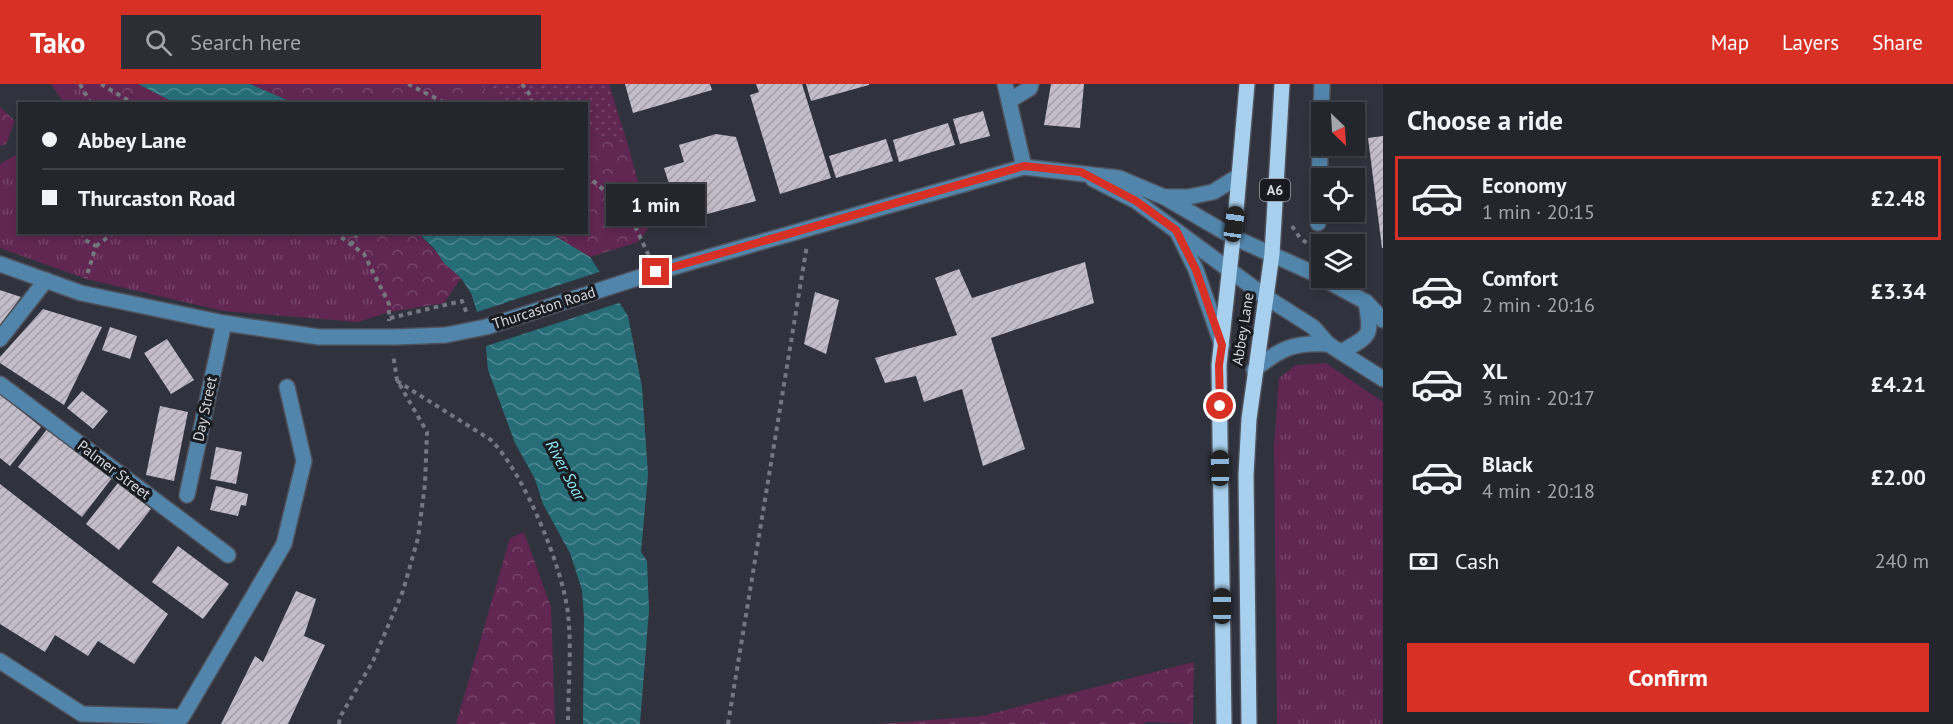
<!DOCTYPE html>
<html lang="en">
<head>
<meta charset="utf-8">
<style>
  :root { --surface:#24262e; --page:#2c2e36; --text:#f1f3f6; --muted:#a3a5aa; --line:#41434a; --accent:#d93025 }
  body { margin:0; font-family:"PT Sans",sans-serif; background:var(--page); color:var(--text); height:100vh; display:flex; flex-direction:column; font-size:22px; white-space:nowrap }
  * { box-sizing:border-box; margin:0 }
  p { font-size:20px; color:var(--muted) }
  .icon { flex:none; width:33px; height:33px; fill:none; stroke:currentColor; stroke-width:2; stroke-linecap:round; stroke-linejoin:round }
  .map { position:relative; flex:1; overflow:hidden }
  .details { display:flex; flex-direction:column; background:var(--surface); width:570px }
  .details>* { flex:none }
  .banner { position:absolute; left:18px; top:18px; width:570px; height:132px; border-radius:0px; box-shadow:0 3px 9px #0003,0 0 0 2px var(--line); display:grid; align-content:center; height:132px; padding:0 24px; background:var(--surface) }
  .needle { width:39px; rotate:155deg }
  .fabs { position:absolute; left:1311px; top:18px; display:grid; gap:12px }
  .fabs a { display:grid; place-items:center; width:54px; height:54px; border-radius:0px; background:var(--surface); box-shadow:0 3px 9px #0003,0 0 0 2px var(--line); font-size:30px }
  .end { position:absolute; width:27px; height:27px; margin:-14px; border:8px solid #d93025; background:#fff; box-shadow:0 0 0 3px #fff }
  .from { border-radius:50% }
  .bubble { position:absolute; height:42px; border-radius:0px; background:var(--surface); box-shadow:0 3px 9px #0003,0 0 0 2px var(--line); font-size:20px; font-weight:700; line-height:42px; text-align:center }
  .car { position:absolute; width:18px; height:36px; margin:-18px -9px; border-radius:8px; box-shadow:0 0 4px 2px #0007; background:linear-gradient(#222 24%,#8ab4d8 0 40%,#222 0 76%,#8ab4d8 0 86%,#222 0) }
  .banner b { display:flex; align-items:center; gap:21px; height:57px; font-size:22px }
  .banner b+b { border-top:2px solid var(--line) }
  .banner i { width:15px; height:15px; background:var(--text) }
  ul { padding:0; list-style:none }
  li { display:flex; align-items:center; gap:18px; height:84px; margin:0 12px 9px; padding:0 12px; border:3px solid transparent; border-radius:0px }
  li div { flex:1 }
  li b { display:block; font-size:22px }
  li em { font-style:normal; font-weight:700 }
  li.active { border-color:var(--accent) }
  li>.icon { width:54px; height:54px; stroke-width:1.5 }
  h2 { padding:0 24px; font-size:27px; line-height:72px }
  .pay { display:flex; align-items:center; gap:15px; height:66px; padding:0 24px; font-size:22px }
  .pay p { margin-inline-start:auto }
  .button { display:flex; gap:12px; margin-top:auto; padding:12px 24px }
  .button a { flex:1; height:69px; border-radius:0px; background:var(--accent); color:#fff; font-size:24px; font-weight:700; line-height:69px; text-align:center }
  header { display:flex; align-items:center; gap:36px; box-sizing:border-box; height:84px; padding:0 30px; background:var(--accent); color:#fff }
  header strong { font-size:28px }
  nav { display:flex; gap:33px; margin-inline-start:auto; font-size:21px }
  .search { width:420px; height:54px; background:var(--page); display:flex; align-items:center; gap:15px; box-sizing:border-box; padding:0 21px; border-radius:0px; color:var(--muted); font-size:22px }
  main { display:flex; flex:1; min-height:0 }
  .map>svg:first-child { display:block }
  .grass { fill:url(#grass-dots) }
  .forest { fill:url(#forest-crowns) }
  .park { fill:url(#park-tufts) }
  .water { fill:url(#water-waves) }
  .pier { fill:#30333e }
  .building { fill:url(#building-hatch) }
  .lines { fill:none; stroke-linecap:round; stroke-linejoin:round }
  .minor-casing { stroke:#4e515b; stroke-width:18 }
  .major-casing { stroke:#4e515b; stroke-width:18 }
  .path { stroke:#757781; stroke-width:4; stroke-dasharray:4.5 4.5; stroke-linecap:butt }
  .minor { stroke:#5185ab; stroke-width:15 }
  .major { stroke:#a7d0ee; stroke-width:15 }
  .route { stroke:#d93025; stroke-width:8 }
  .labels { text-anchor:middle; stroke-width:6; stroke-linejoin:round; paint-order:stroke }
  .shield { fill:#1a1b20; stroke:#9e9fa6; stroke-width:1.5 }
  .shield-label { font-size:14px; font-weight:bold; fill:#d6d8df }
  .street-label { font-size:15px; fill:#d6d8df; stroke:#1a1b20 }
  .water-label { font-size:16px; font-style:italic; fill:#90ebfa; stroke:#1a1b20 }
</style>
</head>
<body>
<header>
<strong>Tako</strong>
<div class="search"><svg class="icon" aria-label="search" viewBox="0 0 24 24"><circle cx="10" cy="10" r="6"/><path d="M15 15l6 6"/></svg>Search here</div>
<nav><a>Map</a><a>Layers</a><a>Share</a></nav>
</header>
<main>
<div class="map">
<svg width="1383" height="640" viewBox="0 0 1383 640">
  <defs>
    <pattern id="grass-dots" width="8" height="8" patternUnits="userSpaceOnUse" patternTransform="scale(1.5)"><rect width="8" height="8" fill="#612652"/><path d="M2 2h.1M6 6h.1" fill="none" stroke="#77456a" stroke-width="1.8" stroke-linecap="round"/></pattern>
    <pattern id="forest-crowns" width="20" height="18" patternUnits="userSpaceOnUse" patternTransform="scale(1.5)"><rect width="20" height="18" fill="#612652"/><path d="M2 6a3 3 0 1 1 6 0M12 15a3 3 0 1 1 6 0" fill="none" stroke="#77456a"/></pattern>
    <pattern id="park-tufts" width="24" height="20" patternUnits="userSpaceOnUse" patternTransform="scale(1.5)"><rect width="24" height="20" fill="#612652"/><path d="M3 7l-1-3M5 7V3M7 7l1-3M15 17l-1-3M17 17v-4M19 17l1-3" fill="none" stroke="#77456a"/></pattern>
    <pattern id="water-waves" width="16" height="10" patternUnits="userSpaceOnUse" patternTransform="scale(1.5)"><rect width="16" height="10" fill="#266d78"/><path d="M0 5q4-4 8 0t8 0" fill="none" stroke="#4f8891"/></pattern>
    <pattern id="building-hatch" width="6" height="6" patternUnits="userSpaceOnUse" patternTransform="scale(1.5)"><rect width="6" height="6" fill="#c3bdca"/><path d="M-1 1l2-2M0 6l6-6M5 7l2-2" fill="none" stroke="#a29ea8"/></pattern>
  </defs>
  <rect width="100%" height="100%" fill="#30333e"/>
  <path class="grass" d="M479,0H609L628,61L587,48L586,20L503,19Z"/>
  <g class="forest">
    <path d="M101,0H138L178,19H134Z"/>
    <path d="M250,0H479L503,19H294Z"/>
    <path d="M0,23L15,37L6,60L0,62Z"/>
    <path d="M587,48L628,61L650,142L638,158L590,173L550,149L586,148Z"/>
    <path d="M253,149H418L461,194L444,219L390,228L358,238L199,221Z"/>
    <path d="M524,448L551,523L555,640H456L510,454Z"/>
    <path d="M1194,578L1193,640L1148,638L1142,640H877L982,632Z"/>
  </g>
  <g class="park">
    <path d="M51,0H101L134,19H64Z"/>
    <path d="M19,69L20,148L329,149L366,173L389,220L358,238L223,227L86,195L0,164V80Z"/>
    <path d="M1326,279L1383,318V640H1277L1274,362L1279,294L1296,281Z"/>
  </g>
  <g class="water">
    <path d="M138,0H250L294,19H175Z"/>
    <path d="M418,149H550L590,173L628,232L642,303L648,390L641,468L647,477L649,526L640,640H583L584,533L582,506L570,469L543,420L535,395L515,359L488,286L485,253L471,209L461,194L444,179L434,164Z"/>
  </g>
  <path class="pier" d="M602,187L622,218L483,263L482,253L474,229Z"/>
  <g class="building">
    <path d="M625,0H710L712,6L633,29Z"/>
    <path d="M756,0H802L831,94L780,110L750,11L759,8Z"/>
    <path d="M806,0H869V1L811,17Z"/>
    <path d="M1051,0H1084L1080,44L1044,41Z"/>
    <path d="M983,27L990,52L960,60L953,35Z"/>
    <path d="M948,39L955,61L899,78L893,56Z"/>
    <path d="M716,50L736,53L756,117L681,137L664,84L684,78L679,61Z"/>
    <path d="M1383,52V164H1382L1368,54Z"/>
    <path d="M886,55L893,77L836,94L829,72Z"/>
    <path d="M1085,178L1094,219L991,254L1025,365L983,382L962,305L924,318L916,292L885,299L875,274L957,251L935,194L959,185L972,214Z"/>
    <path d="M0,206L21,213L0,241Z"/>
    <path d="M815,208L839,216L826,270L804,260Z"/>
    <path d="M43,225L102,243L64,321L0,279V273Z"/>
    <path d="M110,243L137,252L130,275L102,266Z"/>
    <path d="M167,255L194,296L171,310L144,269Z"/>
    <path d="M82,307L108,327L93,345L67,324Z"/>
    <path d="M0,310L41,343L10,382L0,374Z"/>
    <path d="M160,322L188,328L174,397L146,391Z"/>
    <path d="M48,344L112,394L82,433L18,383Z"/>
    <path d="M216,363L242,368L236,400L210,395Z"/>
    <path d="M118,399L151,425L119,466L86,440Z"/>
    <path d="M0,400L168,530L134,580L98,557L88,572L55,551L45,568L0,540Z"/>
    <path d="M216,402L248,410L246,422L241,421L238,432L210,426Z"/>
    <path d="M178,462L229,500L203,535L152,498Z"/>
    <path d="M296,507L316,515L304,552L325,561L288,640H221L255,572L263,578Z"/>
  </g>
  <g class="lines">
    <g class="minor-casing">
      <g id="minor">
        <path d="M1005,0L1024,83"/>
        <path d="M1009,17L1030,4L1031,0"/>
        <path d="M1093,95L1136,117L1266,213L1313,243L1328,260L1383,295"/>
        <path d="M1164,113H1188L1213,108L1239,92"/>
        <path d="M1318,139L1322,0"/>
        <path d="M1178,149L1196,186L1222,261"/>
        <path d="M0,180L81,209L224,239L319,253H395L446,251L486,243L656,188L1024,83L1119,94L1164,113L1233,153L1322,193"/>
        <path d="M1322,194L1366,218L1383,236"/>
        <path d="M0,255L46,196"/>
        <path d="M1341,268C1371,251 1372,253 1366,218"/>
        <path d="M1254,286C1281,264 1294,258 1328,260"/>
        <path d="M0,300L228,471"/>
        <path d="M187,411L224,239"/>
        <path d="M0,577L82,630L182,633L284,460L304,377L287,303"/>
      </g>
    </g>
    <g class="major-casing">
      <g id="major">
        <path d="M1224,640L1219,281L1236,127L1247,0"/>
        <path d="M1249,640L1246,391L1249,335L1272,170L1282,0"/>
      </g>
    </g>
    <g class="path">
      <path d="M80,0L91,20"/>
      <path d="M101,0L134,20"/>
      <path d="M408,0L447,20"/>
      <path d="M522,0L530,11L532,20"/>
      <path d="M586,91L619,119L633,138L649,172"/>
      <path d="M1292,142L1300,154L1322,170"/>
      <path d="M82,148L85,156L96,162L86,194"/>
      <path d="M334,148L364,170L389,220V237"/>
      <path d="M351,161L358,148"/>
      <path d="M96,162L115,148"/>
      <path d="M390,234L462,217L467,230"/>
      <path d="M397,297L491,356C524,389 563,484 568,530C572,566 568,604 568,640"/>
      <path d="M339,640L340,633L373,577L403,507L418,454L425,400L427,348L397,296L393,270"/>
      <path d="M728,640L807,161"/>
    </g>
    <use href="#minor" class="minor"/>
    <use href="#major" class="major"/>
  </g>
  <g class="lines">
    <path class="route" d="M656,188L1024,82L1081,88L1136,117L1176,146L1196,186L1222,261L1219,281L1220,322"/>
  </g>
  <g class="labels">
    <rect class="shield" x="1260" y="95" width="30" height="22" rx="4.5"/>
    <g class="shield-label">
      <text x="1275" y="111">A6</text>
    </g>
    <g class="street-label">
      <text transform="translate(544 224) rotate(-18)" y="5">Thurcaston Road</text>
      <text transform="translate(1243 245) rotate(-81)" y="5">Abbey Lane</text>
      <text transform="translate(205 325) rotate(-78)" y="5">Day Street</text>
      <text transform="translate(114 386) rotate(37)" y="5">Palmer Street</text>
    </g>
    <g class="water-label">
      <text transform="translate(566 386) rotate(62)" y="6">River Soar</text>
    </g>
  </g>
</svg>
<div class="fabs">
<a><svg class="needle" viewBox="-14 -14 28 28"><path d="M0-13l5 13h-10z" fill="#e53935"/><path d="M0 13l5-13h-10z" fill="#a3a5aa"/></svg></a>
<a><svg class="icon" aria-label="locate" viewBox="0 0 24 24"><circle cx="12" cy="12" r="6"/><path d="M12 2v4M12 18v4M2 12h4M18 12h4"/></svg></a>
<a><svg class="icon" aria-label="layers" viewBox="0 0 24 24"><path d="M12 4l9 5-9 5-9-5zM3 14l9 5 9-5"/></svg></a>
</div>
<i class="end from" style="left:1220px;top:322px"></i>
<i class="end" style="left:656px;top:188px"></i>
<div class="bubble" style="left:606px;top:100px;width:99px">1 min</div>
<i class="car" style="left:1234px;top:140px;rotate:8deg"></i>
<i class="car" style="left:1220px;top:384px;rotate:359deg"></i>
<i class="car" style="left:1222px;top:522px;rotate:0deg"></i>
<div class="banner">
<b><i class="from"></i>Abbey Lane</b>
<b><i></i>Thurcaston Road</b>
</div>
</div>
<section class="details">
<h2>Choose a ride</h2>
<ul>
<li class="active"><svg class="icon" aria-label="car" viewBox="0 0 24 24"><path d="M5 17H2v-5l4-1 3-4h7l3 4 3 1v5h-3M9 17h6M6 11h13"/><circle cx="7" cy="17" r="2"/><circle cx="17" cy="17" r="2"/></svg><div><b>Economy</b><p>1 min · 20:15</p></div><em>£2.48</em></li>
<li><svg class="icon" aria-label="car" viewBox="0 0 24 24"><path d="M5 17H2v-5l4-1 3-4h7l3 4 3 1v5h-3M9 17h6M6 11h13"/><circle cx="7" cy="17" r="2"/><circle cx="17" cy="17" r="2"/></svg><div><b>Comfort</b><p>2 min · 20:16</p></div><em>£3.34</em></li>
<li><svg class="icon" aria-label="car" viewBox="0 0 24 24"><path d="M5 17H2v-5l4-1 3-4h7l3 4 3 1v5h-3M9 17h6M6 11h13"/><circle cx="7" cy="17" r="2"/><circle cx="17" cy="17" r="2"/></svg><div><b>XL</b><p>3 min · 20:17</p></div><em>£4.21</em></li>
<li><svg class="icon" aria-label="car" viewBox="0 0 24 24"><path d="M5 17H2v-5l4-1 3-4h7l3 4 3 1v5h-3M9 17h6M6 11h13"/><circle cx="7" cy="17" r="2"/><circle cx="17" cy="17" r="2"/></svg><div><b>Black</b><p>4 min · 20:18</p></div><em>£2.00</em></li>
</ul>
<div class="pay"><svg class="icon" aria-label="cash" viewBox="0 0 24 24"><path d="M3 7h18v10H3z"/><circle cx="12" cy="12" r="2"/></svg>Cash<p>240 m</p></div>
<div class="button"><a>Confirm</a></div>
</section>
</main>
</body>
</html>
